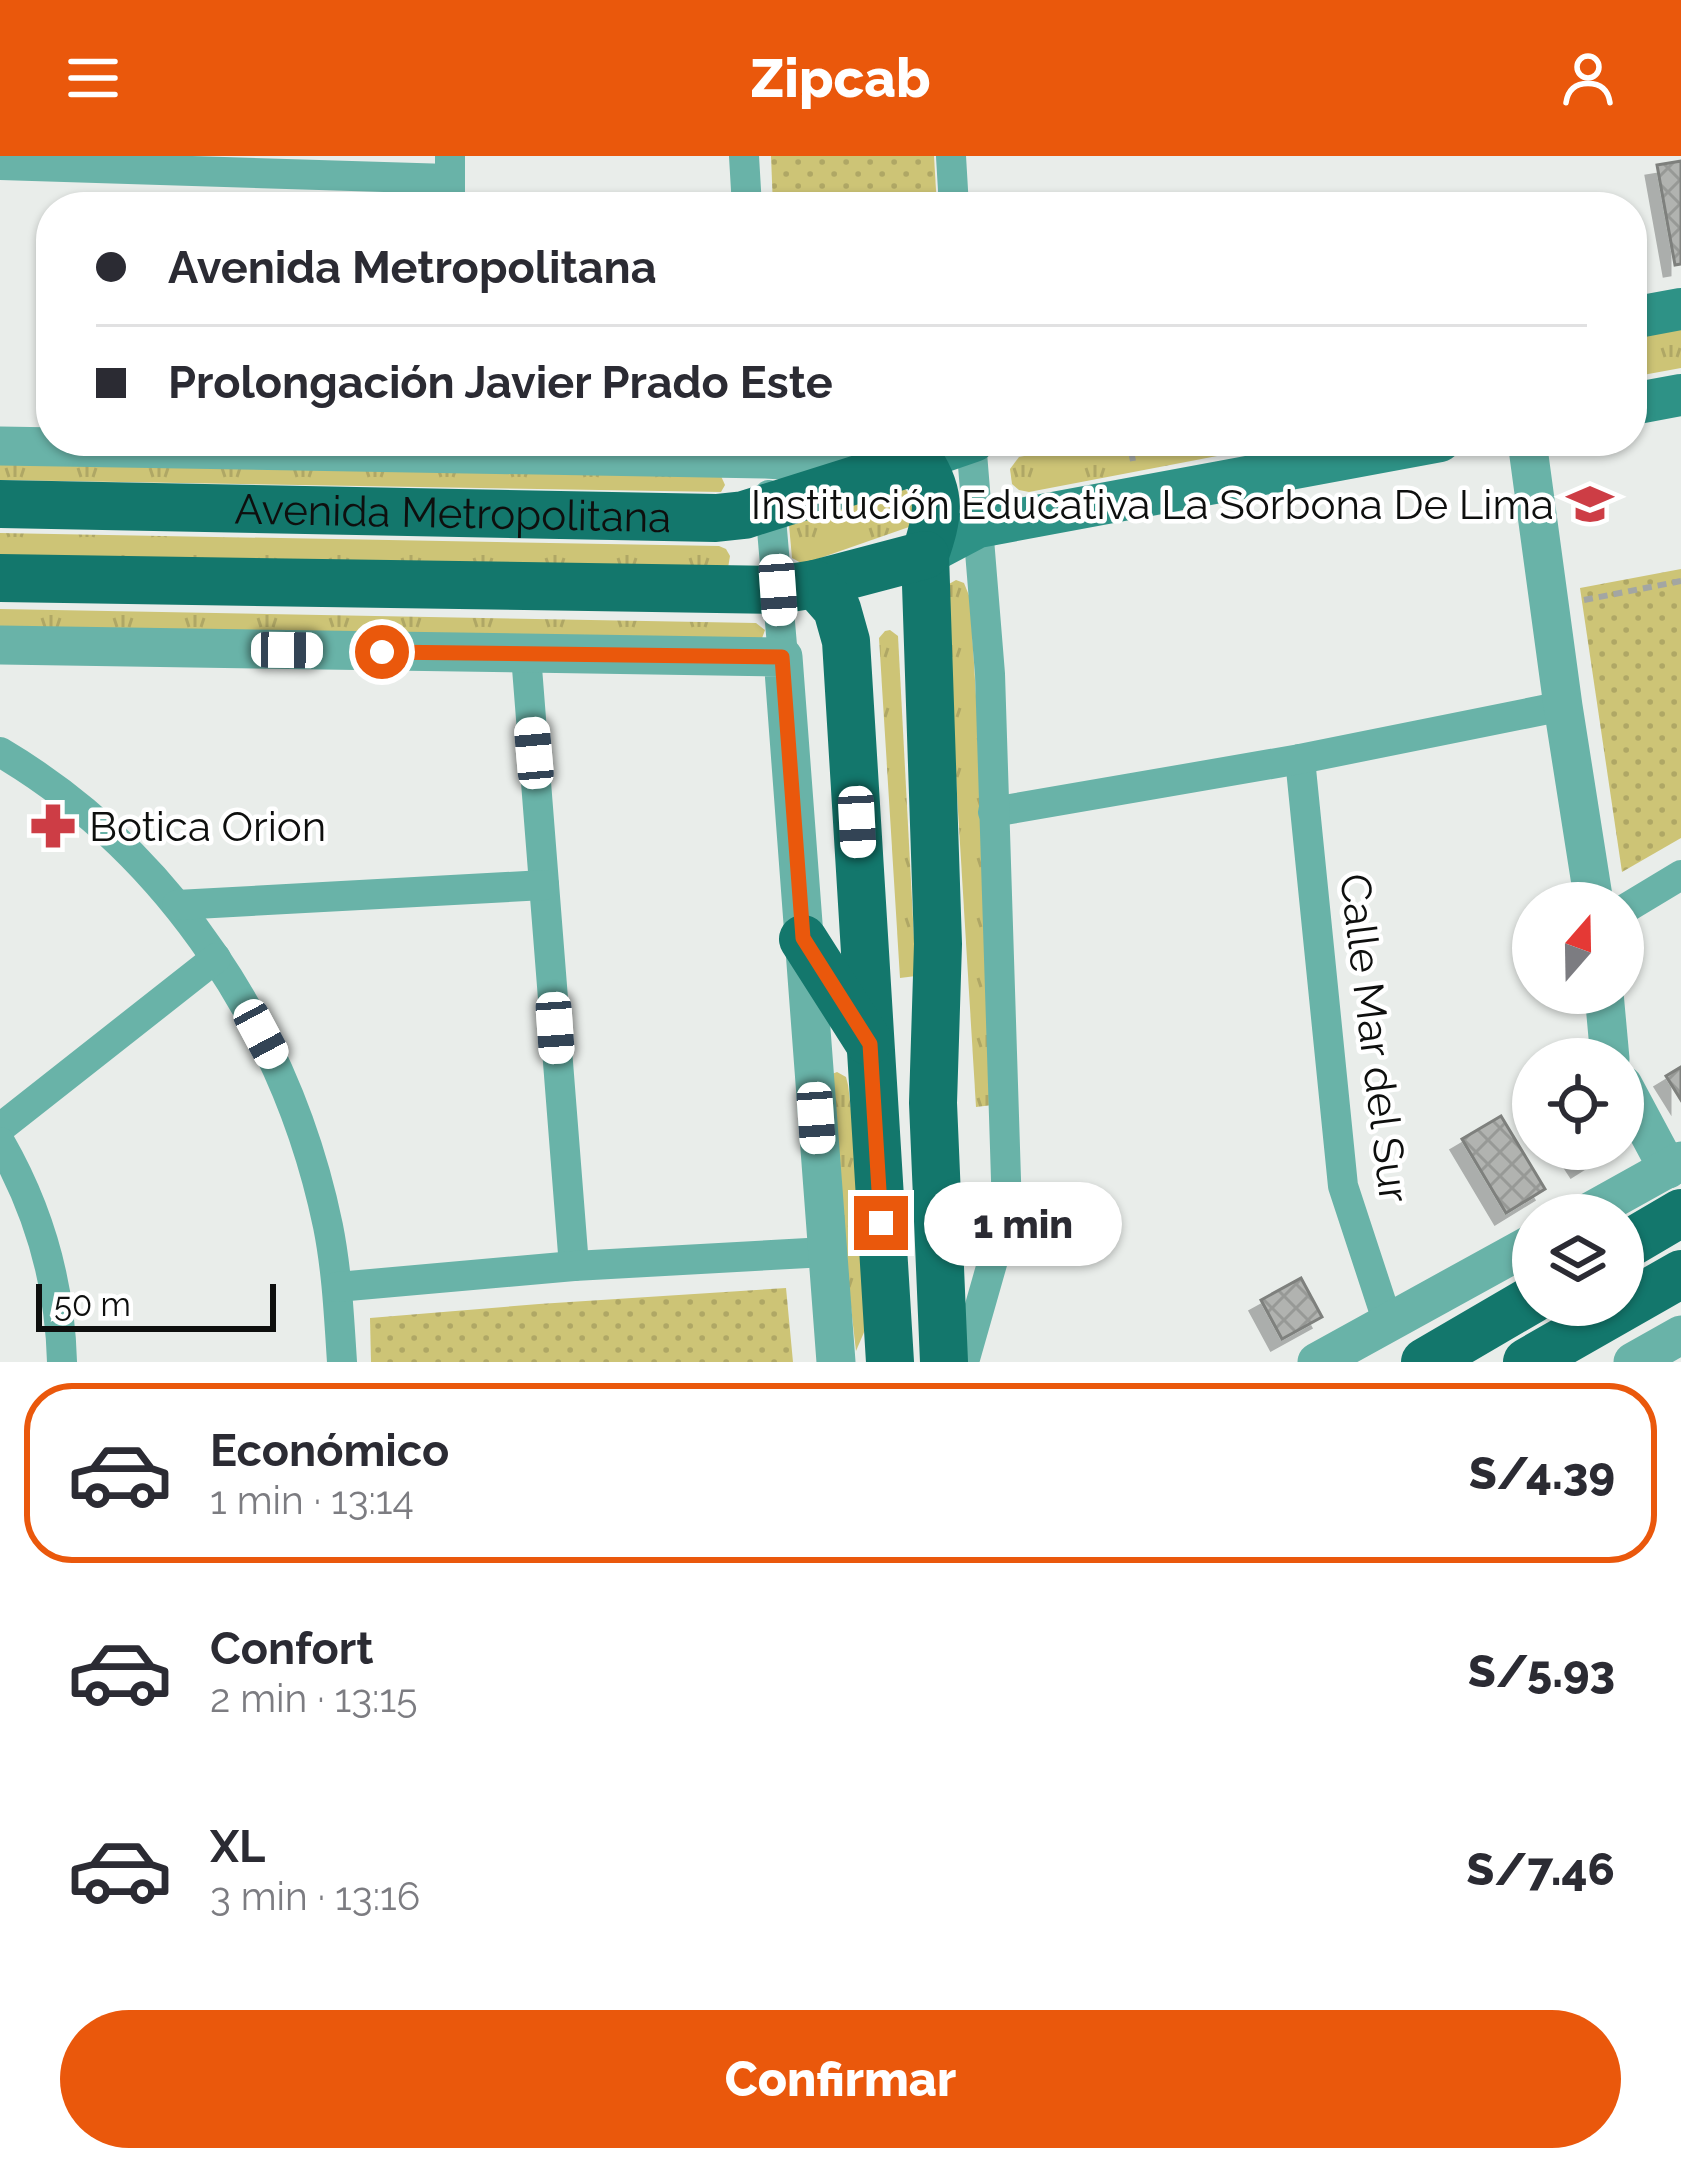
<!DOCTYPE html>
<html lang="es">
<head>
<meta charset="utf-8">
<style>
  :root { --surface:#fff; --page:#f7f7f7; --text:#2b2b33; --muted:#7c7c81; --line:#e1e1e2; --accent:#ea580c }
  body { margin:0; font-family:Raleway,sans-serif; background:var(--page); color:var(--text); height:100vh; display:flex; flex-direction:column; font-size:45px; white-space:nowrap }
  * { box-sizing:border-box; margin:0 }
  p { font-size:39px; color:var(--muted) }
  .icon { flex:none; width:66px; height:66px; fill:none; stroke:currentColor; stroke-width:2; stroke-linecap:round; stroke-linejoin:round }
  .map { position:relative; height:1206px; overflow:hidden }
  .drawer { display:flex; flex-direction:column; background:var(--surface); flex:1 }
  .drawer>* { flex:none }
  .banner { position:absolute; left:36px; top:36px; width:1611px; height:264px; border-radius:48px; box-shadow:0 3px 9px #0004; display:grid; align-content:center; height:264px; padding:0 60px; background:var(--surface) }
  .needle { width:78px; rotate:20deg }
  .buttons { position:absolute; left:1512px; top:726px; display:grid; gap:24px }
  .buttons a { display:grid; place-items:center; width:132px; height:132px; border-radius:50%; background:var(--surface); box-shadow:0 3px 9px #0004; font-size:60px }
  .scale { position:absolute; left:36px; bottom:30px; width:240px; box-sizing:border-box; padding-left:12px; border:6px solid #0e0f0e; border-top:0; font-size:33px; line-height:42px; white-space:nowrap; color:#0e0f0e; -webkit-text-stroke:9px #fff; paint-order:stroke }
  .end { position:absolute; width:54px; height:54px; margin:-27px; border:15px solid #ea580c; background:#fff; box-shadow:0 0 0 6px #fff }
  .from { border-radius:50% }
  .bubble { position:absolute; height:84px; border-radius:42px; background:var(--surface); box-shadow:0 3px 9px #0004; font-size:39px; font-weight:800; line-height:84px; text-align:center }
  .car { position:absolute; width:36px; height:72px; margin:-36px -18px; border-radius:15px; box-shadow:0 0 9px 3px #0007; background:linear-gradient(#fff 24%,#345 0 40%,#fff 0 76%,#345 0 86%,#fff 0) }
  .banner b { display:flex; align-items:center; gap:42px; height:114px; font-size:45px }
  .banner b+b { border-top:3px solid var(--line) }
  .banner i { width:30px; height:30px; background:var(--text) }
  ul { padding:21px 0 0; list-style:none }
  li { display:flex; align-items:center; gap:36px; height:180px; margin:0 24px 18px; padding:0 36px; border:6px solid transparent; border-radius:48px }
  li div { flex:1 }
  li b { display:block; font-size:45px }
  li em { font-style:normal; font-weight:800 }
  li.active { border-color:var(--accent) }
  li>.icon { width:108px; height:108px; stroke-width:1.5 }
  .action { display:flex; gap:24px; margin-top:auto; padding:24px 60px }
  .action a { flex:1; height:138px; border-radius:72px; background:var(--accent); color:#fff; font-size:48px; font-weight:800; line-height:138px; text-align:center }
  header { display:flex; justify-content:space-between; align-items:center; height:156px; padding:0 60px; background:var(--accent); color:#fff; font-size:54px; font-weight:800 }
  .map>svg:first-child { display:block }
  .grass { fill:url(#grass-tufts) }
  .park { fill:url(#park-dots) }
  .building { fill:url(#building-cross-hatch); stroke:#7e807d; stroke-width:3; filter:url(#shadow) }
  .lines { fill:none; stroke-linecap:round; stroke-linejoin:round }
  .path { stroke:#a3a6a3; stroke-width:6; stroke-dasharray:9 6; stroke-linecap:butt }
  .minor { stroke:#69b3a8; stroke-width:30 }
  .tertiary { stroke:#69b3a8; stroke-width:39 }
  .secondary { stroke:#2e9286; stroke-width:42 }
  .primary { stroke:#13776c; stroke-width:48 }
  .route { stroke:#ea580c; stroke-width:15 }
  .labels { text-anchor:middle; stroke-width:9; stroke-linejoin:round; paint-order:stroke }
  .poi-label { font-size:42px; fill:#0e0f0e; stroke:#fff; text-anchor:end }
  .street-label { font-size:42px; fill:#0e0f0e; stroke:#fff }
</style>
</head>
<body>
<header><svg class="icon" aria-label="menu" viewBox="0 0 24 24"><path d="M4 6h16M4 12h16M4 18h16"/></svg>Zipcab<svg class="icon" aria-label="person" viewBox="0 0 24 24"><circle cx="12" cy="8" r="4"/><path d="M4 21q1-7 8-7t8 7"/></svg></header>
<div class="map">
<svg width="1681" height="1206" viewBox="0 0 1681 1206">
  <defs>
    <pattern id="grass-tufts" width="24" height="20" patternUnits="userSpaceOnUse" patternTransform="scale(3)"><rect width="24" height="20" fill="#cdc476"/><path d="M3 7l-1-3M5 7V3M7 7l1-3M15 17l-1-3M17 17v-4M19 17l1-3" fill="none" stroke="#afa765"/></pattern>
    <pattern id="park-dots" width="8" height="8" patternUnits="userSpaceOnUse" patternTransform="scale(3)"><rect width="8" height="8" fill="#cdc476"/><path d="M2 2h.1M6 6h.1" fill="none" stroke="#afa765" stroke-width="1.8" stroke-linecap="round"/></pattern>
    <pattern id="building-cross-hatch" width="8" height="8" patternUnits="userSpaceOnUse" patternTransform="scale(3)"><rect width="8" height="8" fill="#b1b3b0"/><path d="M0 0l8 8M0 8l8-8" fill="none" stroke="#979996"/></pattern>
    <filter id="shadow"><feDropShadow dx="-11" dy="11" stdDeviation="0" flood-color="#0004"/></filter>
  </defs>
  <rect width="100%" height="100%" fill="#e9edea"/>
  <g class="grass">
    <path d="M1681,172V212L1632,221V182Z"/>
    <path d="M1100,285H1296L1029,336L1019,334L1012,328L1010,313L1019,301Z"/>
    <path d="M0,308L721,320L725,329L721,336L0,324Z"/>
    <path d="M904,332C915,342 914,359 909,371L803,408L792,402L789,369Z"/>
    <path d="M0,377L719,390L726,393L730,400L728,412L0,405Z"/>
    <path d="M956,424L964,427L970,442L1001,948L976,951L945,441L949,428Z"/>
    <path d="M0,453L756,467L765,474L761,485L0,474Z"/>
    <path d="M890,474L898,480L916,820L900,822L879,482L885,475Z"/>
    <path d="M837,916L846,921L848,929L861,1035L871,1160L856,1195L837,1029L832,918Z"/>
  </g>
  <g class="park">
    <path d="M771,0H934L937,51H773Z"/>
    <path d="M1681,413V682L1622,716L1580,432Z"/>
    <path d="M786,1132L793,1206H371L370,1162L539,1148Z"/>
  </g>
  <g class="building">
    <path d="M1681,5V108L1675,109L1657,9Z"/>
    <path d="M1681,911V944L1666,920Z"/>
    <path d="M1501,960L1545,1033L1506,1057L1462,983Z"/>
    <path d="M1571,993H1609L1582,1010Z"/>
    <path d="M1301,1122L1322,1161L1282,1183L1261,1144Z"/>
  </g>
  <g class="lines">
    <g class="path">
      <path d="M1129,285L1133,305"/>
      <path d="M1584,444L1681,425"/>
    </g>
    <g class="minor">
      <path d="M744,0L747,51"/>
      <path d="M951,0L954,51"/>
      <path d="M0,9L449,23"/>
      <path d="M450,51V0"/>
      <path d="M769,339L783,501"/>
      <path d="M526,499L574,1110"/>
      <path d="M0,596C171,697 288,877 328,1070C337,1115 339,1161 342,1206"/>
      <path d="M1300,603L1343,1030L1388,1167"/>
      <path d="M993,656L1300,603L1563,550"/>
      <path d="M177,749L544,729"/>
      <path d="M1623,754L1681,719"/>
      <path d="M0,972L216,802"/>
      <path d="M0,986C39,1054 60,1127 62,1206"/>
      <path d="M337,1131L574,1110L826,1096"/>
      <path d="M964,1206L1007,1055L990,518L971,285"/>
    </g>
    <g class="tertiary">
      <path d="M1527,285L1563,550L1594,747"/>
      <path d="M0,290L766,303L878,310"/>
      <path d="M0,489L783,501L836,1206"/>
      <path d="M1604,837L1610,903"/>
      <path d="M1623,929L1668,1013"/>
      <path d="M1584,1059L1681,1005"/>
      <path d="M1317,1206L1533,1087"/>
      <path d="M1633,1206L1681,1179"/>
    </g>
    <g class="secondary">
      <path d="M1632,162L1681,153"/>
      <path d="M1632,248L1681,239"/>
      <path d="M919,304L974,285"/>
      <path d="M925,399L978,371L1440,285"/>
    </g>
    <g class="primary">
      <path id="s1" d="M0,348L716,362L744,359L919,304C943,340 938,360 925,399L938,788L933,947L944,1206"/>
      <path d="M0,422L778,434L815,428L925,399"/>
      <path d="M815,428L837,453L846,485L890,1206"/>
      <path d="M803,783L868,885"/>
      <path d="M1623,1091L1681,1057"/>
      <path d="M1425,1206L1533,1143"/>
      <path d="M1527,1206L1681,1118"/>
    </g>
  </g>
  <g class="lines">
    <path class="route" d="M382,496L782,501L803,782L870,888L881,1067"/>
  </g>
  <defs>
    <g id="school-bare" transform="scale(3.6)"><path d="M0-5L7-2L0 1L-7-2ZM-4 1L0 2.5L4 1V4Q0 6-4 4Z" fill="#cd3d45" stroke="#fff" stroke-width="2.5" paint-order="stroke"/></g>
    <g id="pharmacy-bare" transform="scale(3.6)"><path d="M-2-6h4v4h4v4h-4v4h-4v-4h-4v-4h4Z" fill="#cd3d45" stroke="#fff" stroke-width="2.5" paint-order="stroke"/></g>
  </defs>
  <g fill-rule="evenodd">
    <use href="#school-bare" x="1590" y="348"/>
    <use href="#pharmacy-bare" x="53" y="670"/>
  </g>
  <g class="labels">
    <g class="poi-label">
      <text x="1554" y="363">Institución Educativa La Sorbona De Lima</text>
      <text x="89" y="685" text-anchor="start">Botica Orion</text>
    </g>
    <g class="street-label">
      <text dy="15" stroke="none"><textPath href="#s1" startOffset="453">Avenida Metropolitana</textPath></text>
      <text transform="translate(1375 882) rotate(83)" y="15">Calle Mar del Sur</text>
    </g>
  </g>
</svg>
<div class="buttons">
<a><svg class="needle" viewBox="-14 -14 28 28"><path d="M0-13l5 13h-10z" fill="#e53935"/><path d="M0 13l5-13h-10z" fill="#7c7c81"/></svg></a>
<a><svg class="icon" aria-label="locate" viewBox="0 0 24 24"><circle cx="12" cy="12" r="6"/><path d="M12 2v4M12 18v4M2 12h4M18 12h4"/></svg></a>
<a><svg class="icon" aria-label="layers" viewBox="0 0 24 24"><path d="M12 4l9 5-9 5-9-5zM3 14l9 5 9-5"/></svg></a>
</div>
<div class="scale">50 m</div>
<i class="end from" style="left:382px;top:496px"></i>
<i class="end" style="left:881px;top:1067px"></i>
<div class="bubble" style="left:924px;top:1026px;width:198px">1 min</div>
<i class="car" style="left:778px;top:434px;rotate:176deg"></i>
<i class="car" style="left:287px;top:494px;rotate:91deg"></i>
<i class="car" style="left:534px;top:597px;rotate:355deg"></i>
<i class="car" style="left:857px;top:666px;rotate:177deg"></i>
<i class="car" style="left:555px;top:872px;rotate:176deg"></i>
<i class="car" style="left:261px;top:878px;rotate:152deg"></i>
<i class="car" style="left:816px;top:962px;rotate:176deg"></i>
<div class="banner">
<b><i class="from"></i>Avenida Metropolitana</b>
<b><i></i>Prolongación Javier Prado Este</b>
</div>
</div>
<section class="drawer">
<ul>
<li class="active"><svg class="icon" aria-label="car" viewBox="0 0 24 24"><path d="M5 17H2v-5l4-1 3-4h7l3 4 3 1v5h-3M9 17h6M6 11h13"/><circle cx="7" cy="17" r="2"/><circle cx="17" cy="17" r="2"/></svg><div><b>Económico</b><p>1 min · 13:14</p></div><em>S/4.39</em></li>
<li><svg class="icon" aria-label="car" viewBox="0 0 24 24"><path d="M5 17H2v-5l4-1 3-4h7l3 4 3 1v5h-3M9 17h6M6 11h13"/><circle cx="7" cy="17" r="2"/><circle cx="17" cy="17" r="2"/></svg><div><b>Confort</b><p>2 min · 13:15</p></div><em>S/5.93</em></li>
<li><svg class="icon" aria-label="car" viewBox="0 0 24 24"><path d="M5 17H2v-5l4-1 3-4h7l3 4 3 1v5h-3M9 17h6M6 11h13"/><circle cx="7" cy="17" r="2"/><circle cx="17" cy="17" r="2"/></svg><div><b>XL</b><p>3 min · 13:16</p></div><em>S/7.46</em></li>
</ul>
<div class="action"><a>Confirmar</a></div>
</section>
</body>
</html>
